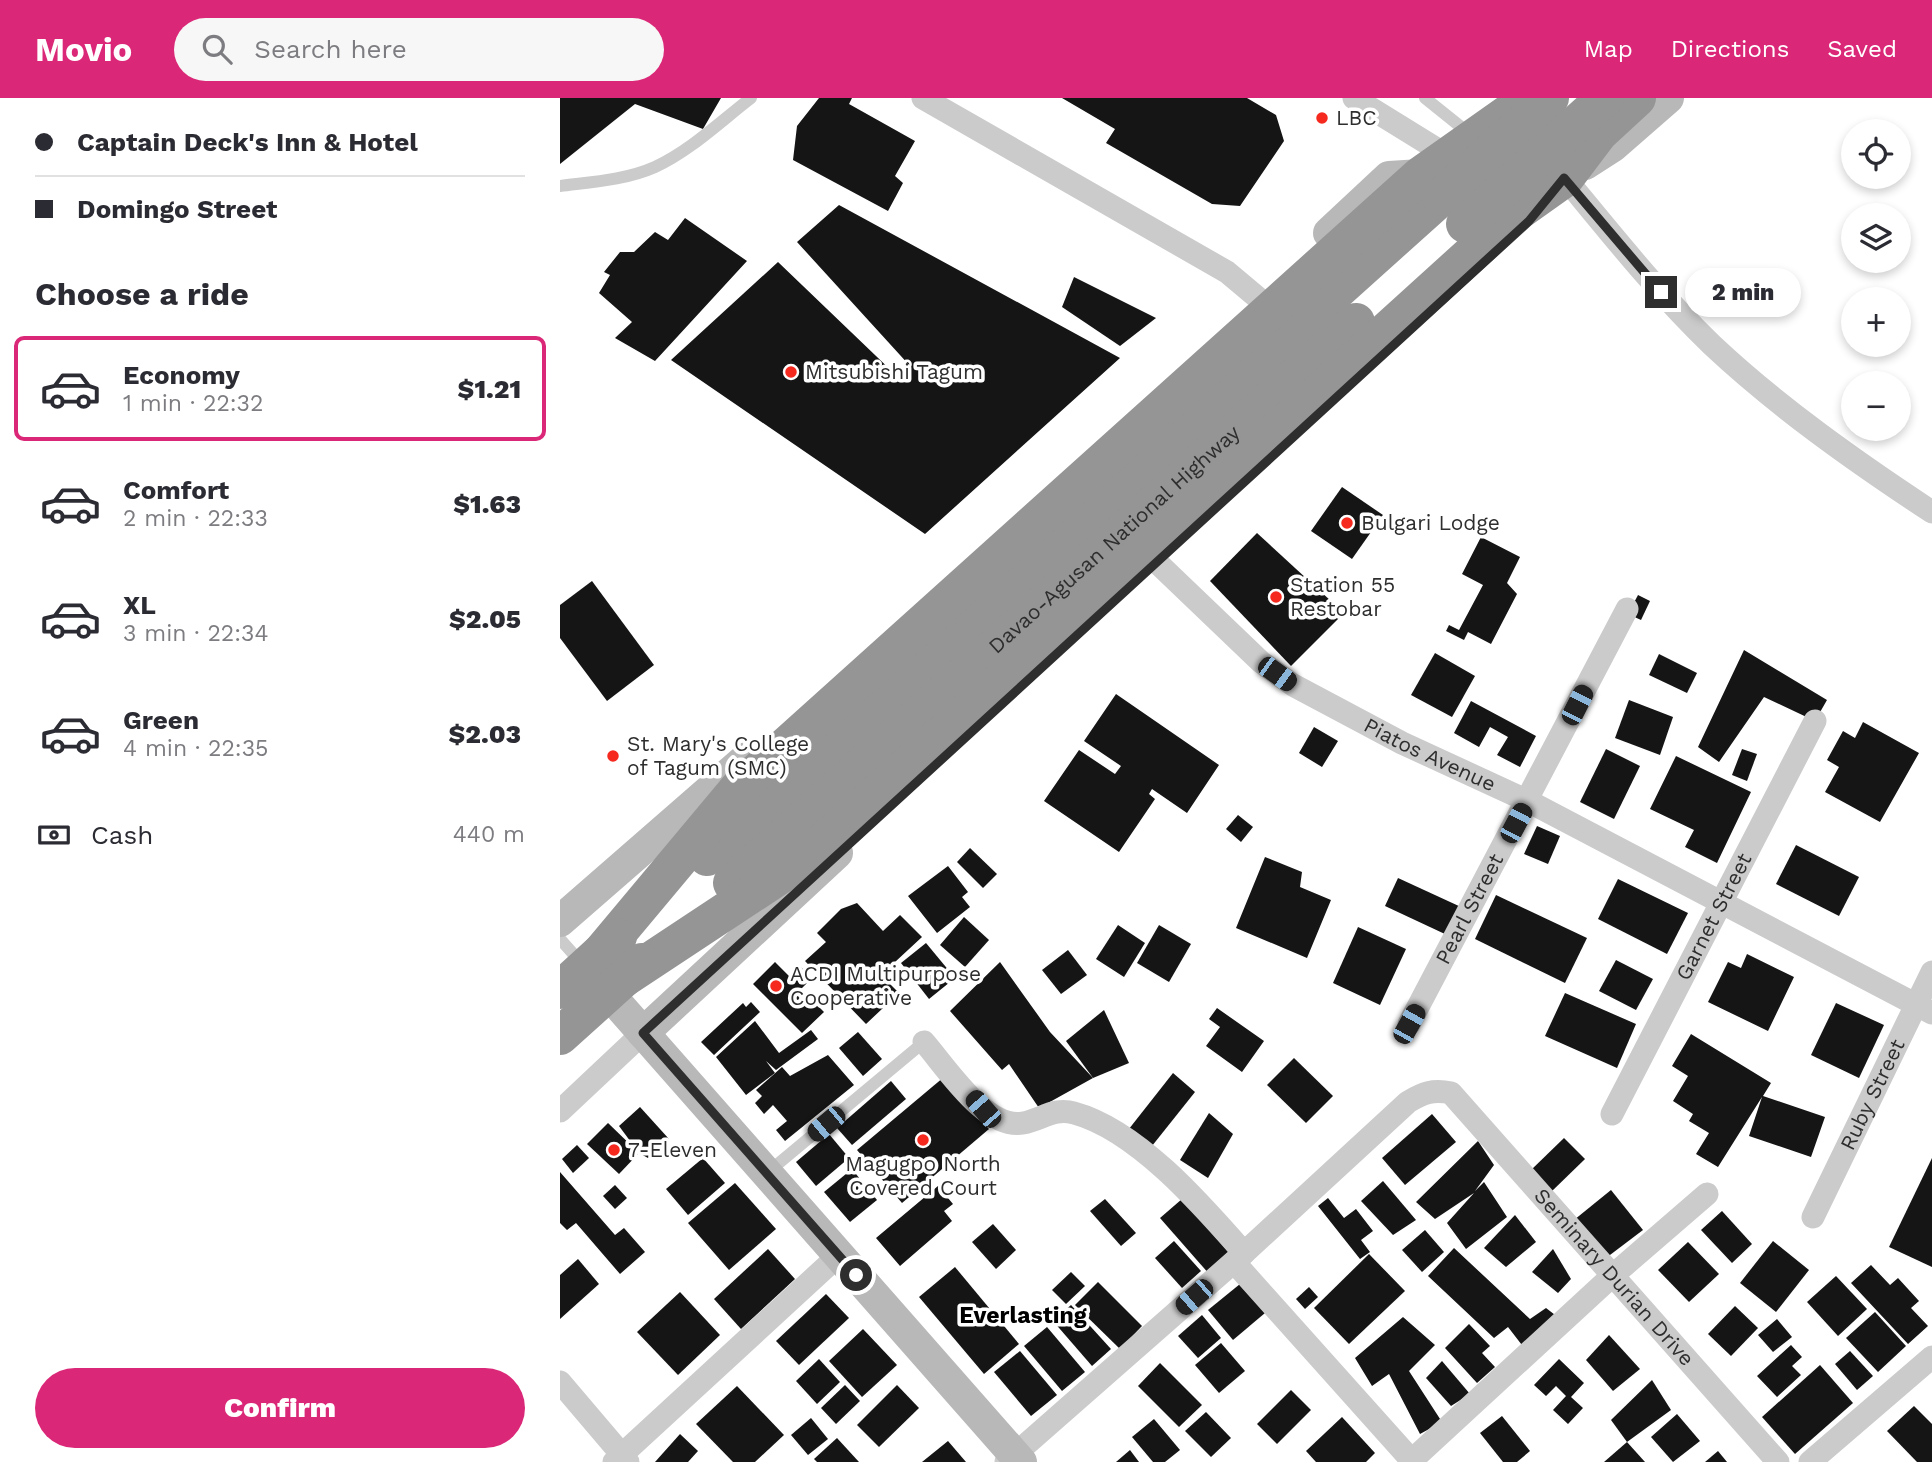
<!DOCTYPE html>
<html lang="en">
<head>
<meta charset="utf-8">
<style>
  :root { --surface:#fff; --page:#f7f7f7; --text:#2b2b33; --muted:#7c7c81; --line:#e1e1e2; --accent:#db2777 }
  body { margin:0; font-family:"Work Sans",sans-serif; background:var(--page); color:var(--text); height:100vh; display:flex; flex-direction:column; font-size:26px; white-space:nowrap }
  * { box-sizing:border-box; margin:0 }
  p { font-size:23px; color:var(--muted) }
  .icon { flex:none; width:38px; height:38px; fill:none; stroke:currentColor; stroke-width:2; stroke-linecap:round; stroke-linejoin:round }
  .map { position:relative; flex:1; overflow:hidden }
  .sheet { display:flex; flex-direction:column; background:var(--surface); width:560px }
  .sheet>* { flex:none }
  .guide { display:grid; align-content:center; height:154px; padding:0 35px; background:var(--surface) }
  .buttons { position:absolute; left:1281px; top:21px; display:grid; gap:14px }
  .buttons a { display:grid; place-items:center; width:70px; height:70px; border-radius:50%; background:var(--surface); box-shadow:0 4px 10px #0003; font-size:35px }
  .end { position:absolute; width:32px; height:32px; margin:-16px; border:9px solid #2e2e2e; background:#fff; box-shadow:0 0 0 4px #fff }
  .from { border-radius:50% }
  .bubble { position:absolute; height:49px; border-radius:24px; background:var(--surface); box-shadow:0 4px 10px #0003; font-size:23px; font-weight:800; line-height:49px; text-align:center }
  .car { position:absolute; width:21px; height:42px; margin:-21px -10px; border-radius:9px; box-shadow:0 0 5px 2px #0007; background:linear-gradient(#222 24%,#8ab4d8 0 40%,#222 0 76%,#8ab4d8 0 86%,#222 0) }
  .guide b { display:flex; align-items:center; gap:24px; height:66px; font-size:26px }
  .guide b+b { border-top:2px solid var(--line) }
  .guide i { width:18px; height:18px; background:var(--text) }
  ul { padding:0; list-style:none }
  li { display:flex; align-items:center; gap:21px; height:105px; margin:0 14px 10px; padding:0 21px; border:4px solid transparent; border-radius:10px }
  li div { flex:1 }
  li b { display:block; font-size:26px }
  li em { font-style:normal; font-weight:800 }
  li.selected { border-color:var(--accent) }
  li>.icon { width:63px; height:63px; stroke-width:1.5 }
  h2 { padding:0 35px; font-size:32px; line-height:84px }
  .pay { display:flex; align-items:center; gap:18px; height:77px; padding:0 35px; font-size:26px }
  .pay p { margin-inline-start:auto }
  .action { display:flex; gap:14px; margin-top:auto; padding:14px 35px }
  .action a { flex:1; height:80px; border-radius:42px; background:var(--accent); color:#fff; font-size:28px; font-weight:800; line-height:80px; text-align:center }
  header { display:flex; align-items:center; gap:42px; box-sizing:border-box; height:98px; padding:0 35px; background:var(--accent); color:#fff }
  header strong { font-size:33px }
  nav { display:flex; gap:38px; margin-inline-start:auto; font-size:24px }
  .search { width:490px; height:63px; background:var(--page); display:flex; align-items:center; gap:18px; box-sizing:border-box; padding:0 24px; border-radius:38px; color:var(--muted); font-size:26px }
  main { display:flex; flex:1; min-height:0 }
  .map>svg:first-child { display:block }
  .building { fill:#151515 }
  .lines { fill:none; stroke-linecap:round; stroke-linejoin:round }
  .lane { stroke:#cbcbcb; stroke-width:12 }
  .street { stroke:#cbcbcb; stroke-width:23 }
  .secondary { stroke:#b8b8b8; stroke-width:32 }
  .highway { stroke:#959595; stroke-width:38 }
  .highway-bridge { stroke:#959595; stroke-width:38 }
  .route { stroke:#2e2e2e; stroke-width:9 }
  .poi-dot { fill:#f6291f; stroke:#fff; stroke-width:2.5 }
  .labels { text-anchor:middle; stroke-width:7; stroke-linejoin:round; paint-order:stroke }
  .poi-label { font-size:21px; fill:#2e2e2e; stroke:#fff; text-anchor:start }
  .street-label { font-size:21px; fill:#2e2e2e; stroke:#fff }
  .neighbourhood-label { font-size:23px; font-weight:bold; fill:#000; stroke:#fff }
</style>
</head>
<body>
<header>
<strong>Movio</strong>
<div class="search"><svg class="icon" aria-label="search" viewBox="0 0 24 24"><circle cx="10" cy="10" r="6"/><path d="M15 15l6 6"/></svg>Search here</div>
<nav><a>Map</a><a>Directions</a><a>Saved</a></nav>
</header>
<main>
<section class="sheet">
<div class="guide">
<b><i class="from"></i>Captain Deck's Inn &amp; Hotel</b>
<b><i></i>Domingo Street</b>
</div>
<h2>Choose a ride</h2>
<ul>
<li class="selected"><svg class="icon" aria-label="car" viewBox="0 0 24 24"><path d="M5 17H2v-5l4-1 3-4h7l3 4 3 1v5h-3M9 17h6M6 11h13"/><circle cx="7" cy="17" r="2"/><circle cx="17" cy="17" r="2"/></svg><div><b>Economy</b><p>1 min · 22:32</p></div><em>$1.21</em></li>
<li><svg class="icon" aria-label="car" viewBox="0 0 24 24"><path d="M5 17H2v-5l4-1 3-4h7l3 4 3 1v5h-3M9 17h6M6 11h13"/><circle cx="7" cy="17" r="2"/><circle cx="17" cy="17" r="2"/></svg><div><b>Comfort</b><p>2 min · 22:33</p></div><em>$1.63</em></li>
<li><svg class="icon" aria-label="car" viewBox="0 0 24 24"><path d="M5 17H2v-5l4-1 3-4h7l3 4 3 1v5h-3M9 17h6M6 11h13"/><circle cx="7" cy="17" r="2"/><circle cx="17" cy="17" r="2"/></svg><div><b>XL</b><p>3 min · 22:34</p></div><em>$2.05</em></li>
<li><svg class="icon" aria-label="car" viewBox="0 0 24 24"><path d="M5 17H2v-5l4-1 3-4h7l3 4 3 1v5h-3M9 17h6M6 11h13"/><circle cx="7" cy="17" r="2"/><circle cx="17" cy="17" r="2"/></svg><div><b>Green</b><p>4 min · 22:35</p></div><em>$2.03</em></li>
</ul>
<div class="pay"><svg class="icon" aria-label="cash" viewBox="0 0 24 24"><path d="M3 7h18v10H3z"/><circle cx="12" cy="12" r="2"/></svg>Cash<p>440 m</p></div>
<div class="action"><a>Confirm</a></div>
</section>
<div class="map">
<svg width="1372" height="1364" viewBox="0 0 1372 1364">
  <rect width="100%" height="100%" fill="#fff"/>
  <g class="building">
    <path d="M0,0H161L143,31L75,6L0,66Z"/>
    <path d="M259,0H292L289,6L355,43L335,78L343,85L328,113L233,62L237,28Z"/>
    <path d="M502,0H687L716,17L724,43L680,108L652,106L546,45L555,31Z"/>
    <path d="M279,107L560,260L365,436L111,262L218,164L340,281L350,268L237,144Z"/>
    <path d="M125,120L187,163L95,263L55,240L72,224L39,195L50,177L44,174L60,154H74L95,134L108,142Z"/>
    <path d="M514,179L596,220L560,248L502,209Z"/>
    <path d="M782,389L823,417L792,461L751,433Z"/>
    <path d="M697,435L784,515L731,568L650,483Z"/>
    <path d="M921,439L960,459L947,485L957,496L931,546L908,534L904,542L886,533L889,527L899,532L923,487L902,476Z"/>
    <path d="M32,483L94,567L47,603L0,540V507Z"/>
    <path d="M1078,497L1090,503L1081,522L1068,516Z"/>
    <path d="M1184,552L1267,602L1255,623L1204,599L1159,664L1138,649Z"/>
    <path d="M875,555L915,578L892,619L851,597Z"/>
    <path d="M1099,556L1137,575L1127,595L1089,577Z"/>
    <path d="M556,596L659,667L627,715L592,691L589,696L595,701L559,754L484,703L519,652L555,676L561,668L524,643Z"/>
    <path d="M1069,602L1113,619L1100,657L1055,640Z"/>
    <path d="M911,603L976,638L960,669L937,657L948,639L930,629L919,649L894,635Z"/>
    <path d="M1303,624L1359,655L1320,724L1265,694L1279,669L1267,662L1283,633L1295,640Z"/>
    <path d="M754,629L778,643L762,669L739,655Z"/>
    <path d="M1046,651L1080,668L1054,721L1020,704Z"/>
    <path d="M1182,651L1197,656L1187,683L1172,677Z"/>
    <path d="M1116,658L1191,694L1157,765L1125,749L1134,732L1090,711Z"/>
    <path d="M678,717L693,729L681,744L666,731Z"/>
    <path d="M977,728L1000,738L988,766L964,756Z"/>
    <path d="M1236,747L1299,779L1279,818L1216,786Z"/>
    <path d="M410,750L437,776L423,790L397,764Z"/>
    <path d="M705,759L742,774L740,789L771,802L747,860L676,830Z"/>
    <path d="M388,768L408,794L402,799L410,809L377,835L348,798Z"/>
    <path d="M838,780L901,809L887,837L825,808Z"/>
    <path d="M1058,781L1128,815L1107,856L1038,821Z"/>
    <path d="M936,797L1027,840L1005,885L915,841Z"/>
    <path d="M297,805L323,833L340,817L362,839L321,877L339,895L306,926L245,863L266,844L257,835L281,811Z"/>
    <path d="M404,819L429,842L405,869L380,847Z"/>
    <path d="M558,827L585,845L564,879L536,861Z"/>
    <path d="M599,827L631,846L609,884L577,865Z"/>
    <path d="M798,829L846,851L820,907L773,885Z"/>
    <path d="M366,845L395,880L369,901L341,865Z"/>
    <path d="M508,852L527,877L501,896L482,872Z"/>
    <path d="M1187,856L1234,879L1208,933L1148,904L1168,864L1181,870Z"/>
    <path d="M1056,862L1093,881L1076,912L1039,893Z"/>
    <path d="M215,864L229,878L240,868L252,880L241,891L264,914L242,935L193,886Z"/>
    <path d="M440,864L490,934L533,980L479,1010L449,966L442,972L390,913Z"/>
    <path d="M1005,895L1076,926L1057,970L985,938Z"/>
    <path d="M191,904L200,914L154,957L141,944L183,905L186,909Z"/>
    <path d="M1276,905L1324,927L1299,980L1251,957Z"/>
    <path d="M657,910L704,943L682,974L646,948L660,929L649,921Z"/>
    <path d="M544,912L569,965L533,980L506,943Z"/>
    <path d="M195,923L219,955L251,932L258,941L216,972L206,963L215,975L186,997L156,959Z"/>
    <path d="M298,934L322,961L303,978L279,950Z"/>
    <path d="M1131,936L1211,985L1203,998L1265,1019L1251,1059L1189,1038L1202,999L1158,1069L1136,1056L1149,1035L1129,1023L1133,1016L1113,1003L1128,978L1112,968Z"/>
    <path d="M268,957L294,987L225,1043L216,1032L227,1023L213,1007L204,1016L195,1005L202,998L196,992L222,969L230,978Z"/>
    <path d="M734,960L773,998L746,1025L707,987Z"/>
    <path d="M613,975L635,994L588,1053L565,1036Z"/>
    <path d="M384,979L429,1031L342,1105L297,1052Z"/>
    <path d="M331,983L346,1001L292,1047L277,1030Z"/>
    <path d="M80,1009L109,1041L88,1060L79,1055L59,1028Z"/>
    <path d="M649,1015L673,1036L648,1080L620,1062Z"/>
    <path d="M872,1016L896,1044L845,1087L822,1060Z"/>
    <path d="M48,1025L79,1055L59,1076L27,1046Z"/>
    <path d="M269,1036L289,1060L256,1088L236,1064Z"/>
    <path d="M1004,1040L1025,1061L990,1095L969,1074Z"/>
    <path d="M918,1043L934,1067L915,1093L924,1084L947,1119L906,1151L887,1125L914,1095L875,1121L856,1104Z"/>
    <path d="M17,1047L29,1060L13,1075L2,1061Z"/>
    <path d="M143,1060L165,1085L128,1117L106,1091Z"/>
    <path d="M1372,1060V1169L1329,1149Z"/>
    <path d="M292,1071L317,1102L290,1124L264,1094Z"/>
    <path d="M0,1074L55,1137L64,1130L85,1154L60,1176L16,1125L7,1132L0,1125Z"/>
    <path d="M823,1083L856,1122L833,1137L801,1103Z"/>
    <path d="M175,1085L216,1131L169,1172L128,1125Z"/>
    <path d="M55,1087L67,1100L55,1111L43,1098Z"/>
    <path d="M378,1088L393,1106L384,1113L392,1123L340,1168L316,1140Z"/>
    <path d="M1051,1092L1083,1132L1046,1160L1014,1122Z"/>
    <path d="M768,1100L784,1120L796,1111L813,1133L801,1142L810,1154L800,1161L758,1108Z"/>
    <path d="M545,1101L576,1135L561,1148L530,1113Z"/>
    <path d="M622,1101L672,1158L650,1177L600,1120Z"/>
    <path d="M1162,1113L1192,1146L1172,1165L1141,1132Z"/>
    <path d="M955,1117L976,1144L946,1169L924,1150Z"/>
    <path d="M433,1126L456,1152L436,1171L412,1144Z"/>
    <path d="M865,1132L884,1154L862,1174L842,1152Z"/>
    <path d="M614,1143L641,1173L622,1190L595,1160Z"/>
    <path d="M1213,1143L1249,1172L1216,1214L1180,1185Z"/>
    <path d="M1128,1144L1159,1176L1129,1204L1098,1172Z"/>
    <path d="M894,1150L970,1221L986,1210L999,1220L965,1251L948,1229L934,1240L868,1178Z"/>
    <path d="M208,1151L235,1181L181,1231L154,1201Z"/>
    <path d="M993,1151L1011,1181L998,1195L972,1174Z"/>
    <path d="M809,1156L845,1193L789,1246L754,1210Z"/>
    <path d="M18,1161L39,1186L0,1221V1177Z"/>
    <path d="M1311,1167L1330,1187L1338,1180L1359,1203L1351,1210L1368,1228L1348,1246L1291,1185Z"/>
    <path d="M395,1169L459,1246L424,1276L359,1199Z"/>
    <path d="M511,1174L525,1188L506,1206L492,1192Z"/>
    <path d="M1276,1178L1307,1211L1278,1238L1247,1204Z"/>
    <path d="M538,1184L582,1228L560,1251L515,1207Z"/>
    <path d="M680,1186L705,1215L673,1242L648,1212Z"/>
    <path d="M749,1189L758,1199L745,1211L736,1201Z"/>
    <path d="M120,1194L160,1237L118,1277L77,1234Z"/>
    <path d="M266,1196L289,1220L239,1267L216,1243Z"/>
    <path d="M511,1207L551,1251L532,1268L493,1223Z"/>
    <path d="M1175,1208L1198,1230L1171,1258L1148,1236Z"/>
    <path d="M1315,1214L1346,1248L1318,1274L1286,1240Z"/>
    <path d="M642,1217L661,1240L638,1260L618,1238Z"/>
    <path d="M843,1219L875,1247L849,1273L882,1324L860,1336L829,1276L812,1288L795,1260Z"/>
    <path d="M1217,1221L1232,1239L1213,1254L1198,1237Z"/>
    <path d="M909,1226L930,1248L922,1255L935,1269L917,1285L885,1250Z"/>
    <path d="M487,1229L525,1274L502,1293L464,1248Z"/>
    <path d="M303,1231L337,1267L302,1299L269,1263Z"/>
    <path d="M1049,1237L1080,1271L1053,1293L1026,1262Z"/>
    <path d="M661,1245L685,1273L659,1295L635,1267Z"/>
    <path d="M1231,1247L1242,1259L1232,1268L1241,1277L1217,1299L1197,1278Z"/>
    <path d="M460,1253L497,1297L471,1318L434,1274Z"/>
    <path d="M1290,1253L1313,1278L1297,1292L1275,1266Z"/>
    <path d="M259,1261L280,1284L257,1306L236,1283Z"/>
    <path d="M999,1261L1024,1285L1011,1299L1023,1310L1008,1326L993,1312L1006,1298L996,1288L986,1298L974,1287Z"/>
    <path d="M882,1263L910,1296L891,1308L866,1280Z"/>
    <path d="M600,1265L642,1307L619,1329L578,1288Z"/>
    <path d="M1260,1267L1293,1305L1235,1356L1202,1319Z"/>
    <path d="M1092,1282L1111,1312L1067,1344L1051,1322Z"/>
    <path d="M285,1287L300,1303L276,1326L261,1310Z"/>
    <path d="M337,1287L359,1310L319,1349L297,1327Z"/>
    <path d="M177,1288L224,1337L195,1364H173L136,1326Z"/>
    <path d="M731,1292L751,1312L717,1346L697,1326Z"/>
    <path d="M1354,1308L1372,1326V1364H1357L1327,1333Z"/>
    <path d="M646,1314L671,1340L651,1359L625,1333Z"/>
    <path d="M1117,1316L1140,1343L1113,1364L1091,1339Z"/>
    <path d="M942,1318L970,1353L957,1364H943L920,1335Z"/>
    <path d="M782,1319L815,1355L806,1364H756L746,1353Z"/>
    <path d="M251,1320L268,1341L248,1357L231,1337Z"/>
    <path d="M594,1321L620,1352L605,1364H593L572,1339Z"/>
    <path d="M120,1336L138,1353L128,1364H95Z"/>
    <path d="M277,1340L299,1364H257L254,1361Z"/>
    <path d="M388,1343L406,1364H362Z"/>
    <path d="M1067,1344L1085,1364H1044Z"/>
    <path d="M570,1352L579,1364H556Z"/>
    <path d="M1158,1353L1167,1364H1145Z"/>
  </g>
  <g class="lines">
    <g class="lane">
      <path d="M865,0L911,37"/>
      <path d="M0,88C31,84 66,82 95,69C130,53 161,23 191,0"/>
      <path d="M0,841L23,867"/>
      <path d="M207,1075L364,944"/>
    </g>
    <g class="street">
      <path d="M363,0L667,174L698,200"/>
      <path d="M794,0L888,58"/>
      <path d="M1005,80C1052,137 1098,195 1152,247C1218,309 1296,364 1372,414"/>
      <path id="s1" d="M584,452L701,564L733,587L842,645L968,703L1372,915"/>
      <path id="s2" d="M849,926L1067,511"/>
      <path d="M364,944C386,969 426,1032 463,1025C481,1022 494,1009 514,1015C577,1032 642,1107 684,1155"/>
      <path d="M0,1013L83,935"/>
      <path id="s3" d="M1052,1016L1255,623"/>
      <path id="s4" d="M1253,1119L1372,874"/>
      <path d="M674,1164L853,1364"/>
      <path d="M0,1284L68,1364"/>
      <path d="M54,1364L279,1157"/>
      <path id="s5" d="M446,1364L684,1155L848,1004C863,995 873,991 891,995L1218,1364"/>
      <path d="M850,1364L1051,1179L1147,1096"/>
      <path d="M1250,1364L1372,1259"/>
    </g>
    <g class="secondary">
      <path d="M1025,66L1053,48L1108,0"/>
      <path d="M769,135L829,79L861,77"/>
      <path d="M0,823L187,660"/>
      <path d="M48,895L461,1364"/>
      <path d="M83,935L277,755"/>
    </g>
    <g class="highway">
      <path d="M147,759L881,99"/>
      <path id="s6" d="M172,785L796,224"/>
      <path d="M40,856L178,691L861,77L963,5"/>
      <path d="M63,881L243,762L960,112L1005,80L1039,35L1077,0"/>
      <path d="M0,892L58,839"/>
      <path d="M0,938L82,864"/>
    </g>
    <g class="highway-bridge">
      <path d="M881,99L990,0"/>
      <path d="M905,126L1045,0"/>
    </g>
  </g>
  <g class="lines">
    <path class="route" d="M296,1177L83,935L969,123L1004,80L1101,194"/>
  </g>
  <g class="poi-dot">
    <circle cx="762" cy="20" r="7"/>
    <circle cx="231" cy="274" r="7"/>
    <circle cx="787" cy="425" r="7"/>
    <circle cx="716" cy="499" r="7"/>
    <circle cx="53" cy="658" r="7"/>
    <circle cx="216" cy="888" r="7"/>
    <circle cx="363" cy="1042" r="7"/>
    <circle cx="54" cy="1052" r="7"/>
  </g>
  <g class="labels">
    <g class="poi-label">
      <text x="776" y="27">LBC</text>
      <text x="245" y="281">Mitsubishi Tagum</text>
      <text x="801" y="432">Bulgari Lodge</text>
      <text x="730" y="494">Station 55<tspan x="730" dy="24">Restobar</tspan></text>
      <text x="67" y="653">St. Mary's College<tspan x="67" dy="24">of Tagum (SMC)</tspan></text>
      <text x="230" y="883">ACDI Multipurpose<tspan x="230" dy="24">Cooperative</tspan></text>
      <text x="68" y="1059">7-Eleven</text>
      <text x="363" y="1073" text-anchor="middle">Magugpo North<tspan x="363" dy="24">Covered Court</tspan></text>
    </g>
    <g class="street-label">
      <text dy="7" stroke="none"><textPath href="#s6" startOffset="514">Davao-Agusan National Highway</textPath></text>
      <text dy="7" stroke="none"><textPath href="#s1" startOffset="355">Piatos Avenue</textPath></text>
      <text dy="7" stroke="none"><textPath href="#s2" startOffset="130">Pearl Street</textPath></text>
      <text dy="7" stroke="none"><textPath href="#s3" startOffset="222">Garnet Street</textPath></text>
      <text dy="7" stroke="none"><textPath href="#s4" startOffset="136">Ruby Street</textPath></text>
      <text dy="7" stroke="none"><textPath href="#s5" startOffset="831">Seminary Durian Drive</textPath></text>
    </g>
    <g class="neighbourhood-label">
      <text x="463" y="1225">Everlasting</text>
    </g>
  </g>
</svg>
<div class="buttons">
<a><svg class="icon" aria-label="locate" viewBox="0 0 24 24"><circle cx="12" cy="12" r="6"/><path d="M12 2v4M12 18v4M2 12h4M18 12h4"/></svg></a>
<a><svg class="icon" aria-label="layers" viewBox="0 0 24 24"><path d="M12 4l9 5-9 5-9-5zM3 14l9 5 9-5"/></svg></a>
<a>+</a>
<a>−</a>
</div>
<i class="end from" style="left:296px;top:1177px"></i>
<i class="end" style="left:1101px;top:194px"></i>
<div class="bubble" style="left:1125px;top:170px;width:116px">2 min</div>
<i class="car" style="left:717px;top:576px;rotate:126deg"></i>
<i class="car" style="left:1017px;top:607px;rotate:27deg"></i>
<i class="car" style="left:956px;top:725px;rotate:28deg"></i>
<i class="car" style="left:849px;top:926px;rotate:29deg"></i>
<i class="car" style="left:423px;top:1011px;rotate:319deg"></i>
<i class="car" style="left:266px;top:1026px;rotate:230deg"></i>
<i class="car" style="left:634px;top:1199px;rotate:229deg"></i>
</div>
</main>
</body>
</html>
